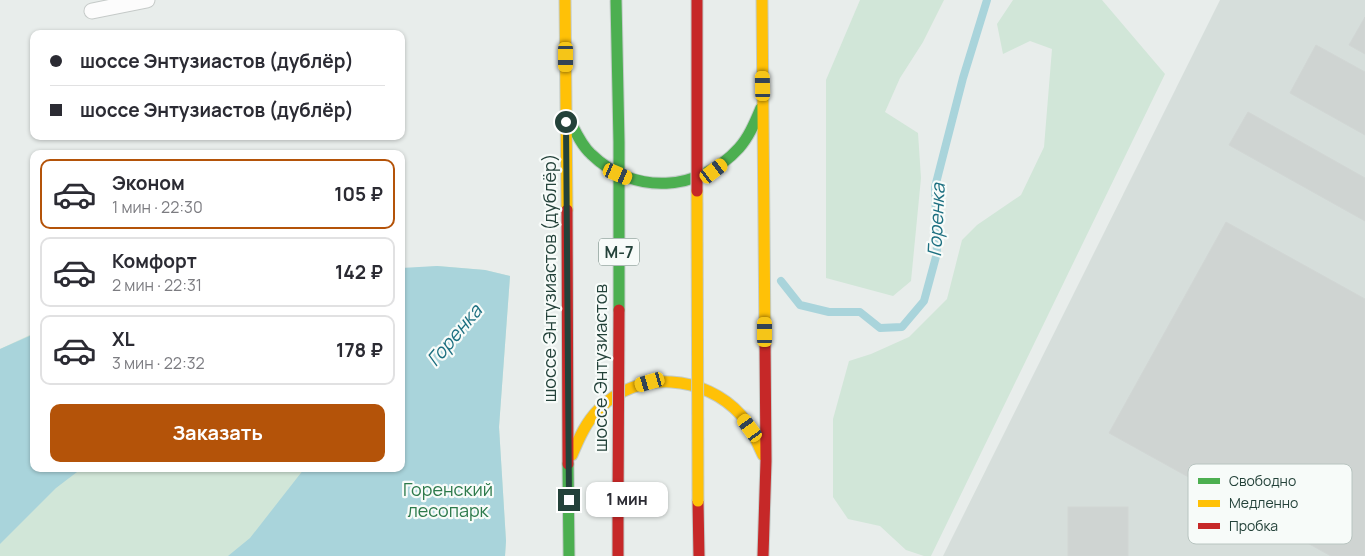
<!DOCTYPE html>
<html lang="ru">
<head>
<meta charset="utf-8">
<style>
  :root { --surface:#fff; --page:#f7f7f7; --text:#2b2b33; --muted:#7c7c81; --line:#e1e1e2; --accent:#b45309 }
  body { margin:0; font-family:Manrope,sans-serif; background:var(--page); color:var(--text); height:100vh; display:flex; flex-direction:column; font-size:19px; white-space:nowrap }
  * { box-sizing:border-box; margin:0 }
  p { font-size:16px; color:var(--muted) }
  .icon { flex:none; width:28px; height:28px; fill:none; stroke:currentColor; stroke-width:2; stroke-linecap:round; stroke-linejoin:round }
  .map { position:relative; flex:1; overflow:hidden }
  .side { position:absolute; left:30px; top:150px; width:375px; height:322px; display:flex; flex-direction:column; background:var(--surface); border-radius:10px; box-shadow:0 1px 4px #0004 }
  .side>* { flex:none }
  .hud { position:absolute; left:30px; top:30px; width:375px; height:110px; border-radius:10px; box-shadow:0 1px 4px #0004; display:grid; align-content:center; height:110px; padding:0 20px; background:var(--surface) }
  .end { position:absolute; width:22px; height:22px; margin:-11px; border:6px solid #24423a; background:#fff; box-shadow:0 0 0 2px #fff }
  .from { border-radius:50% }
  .bubble { position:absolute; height:35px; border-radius:10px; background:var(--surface); box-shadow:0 1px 4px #0004; font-size:16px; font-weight:700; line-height:35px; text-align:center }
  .car { position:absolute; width:15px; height:30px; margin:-15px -8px; border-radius:6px; box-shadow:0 0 4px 1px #0007; background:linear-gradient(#f5c518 24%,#345 0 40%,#f5c518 0 76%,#345 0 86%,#f5c518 0) }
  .hud b { display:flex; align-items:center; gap:18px; height:48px; font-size:19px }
  .hud b+b { border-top:1px solid var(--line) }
  .hud i { width:12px; height:12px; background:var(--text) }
  ul { padding:9px 0 0; list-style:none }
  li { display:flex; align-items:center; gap:15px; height:70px; margin:0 10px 8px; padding:0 10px; border:2px solid var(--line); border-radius:10px }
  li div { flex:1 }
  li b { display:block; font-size:19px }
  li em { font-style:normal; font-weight:700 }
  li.on { border-color:var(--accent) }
  li>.icon { width:45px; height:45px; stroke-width:1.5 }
  .cta { display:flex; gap:10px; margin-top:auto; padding:10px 20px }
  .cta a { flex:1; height:58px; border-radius:10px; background:var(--accent); color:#fff; font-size:20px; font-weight:700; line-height:58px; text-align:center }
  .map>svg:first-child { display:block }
  .built { fill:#d6dedb }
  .green { fill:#d1e6d8 }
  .water { fill:#a9d4db }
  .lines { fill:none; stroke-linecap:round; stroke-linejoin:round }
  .stream { stroke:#a9d4db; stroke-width:8 }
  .building { fill:#cfd4d2; stroke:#d1d6d4 }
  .lane-casing { stroke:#c5cac8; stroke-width:17 }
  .fast-casing { stroke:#c3ccc9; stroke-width:13 }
  .slow-casing { stroke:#c3ccc9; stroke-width:13 }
  .jam-casing { stroke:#c3ccc9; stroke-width:13 }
  .lane { stroke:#fcfcfc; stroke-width:15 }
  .fast { stroke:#4caf50; stroke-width:11 }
  .slow { stroke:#ffc107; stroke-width:11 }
  .jam { stroke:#c62828; stroke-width:11 }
  .fast-bridge-casing { stroke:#c3ccc9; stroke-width:13; stroke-linecap:butt }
  .slow-bridge-casing { stroke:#c3ccc9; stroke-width:13; stroke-linecap:butt }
  .jam-bridge-casing { stroke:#c3ccc9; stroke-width:13; stroke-linecap:butt }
  .fast-bridge { stroke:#4caf50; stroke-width:11 }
  .slow-bridge { stroke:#ffc107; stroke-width:11 }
  .jam-bridge { stroke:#c62828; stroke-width:11 }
  .route { stroke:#24423a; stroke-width:6 }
  .labels { text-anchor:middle; stroke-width:4.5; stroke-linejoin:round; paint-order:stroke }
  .shield { fill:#f7fbf9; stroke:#637a73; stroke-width:1 }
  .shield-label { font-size:16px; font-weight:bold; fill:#24423a }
  .street-label { font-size:18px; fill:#24423a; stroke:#f7fbf9 }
  .park-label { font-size:18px; fill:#2d7a4b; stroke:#f7fbf9 }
  .water-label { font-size:19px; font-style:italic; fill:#1c6f80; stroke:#f7fbf9 }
  .key { fill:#f7fbf9; stroke:#b8c4c0; stroke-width:1 }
  .key-label { font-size:14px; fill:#24423a }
</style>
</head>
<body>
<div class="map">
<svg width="1365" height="556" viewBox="0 0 1365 556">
  <rect width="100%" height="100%" fill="#e8edeb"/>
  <path class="built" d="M1220,0H1365V556H943Z"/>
  <g class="green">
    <path d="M860,0H944L923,42L900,78L885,112L918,133L921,178L911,281L893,296L826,278V80Z"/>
    <path d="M1013,0H1102L1165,74L931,556H924L906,550L880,526L848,519L833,497V419L849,361L871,354L909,337L947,299L962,240L977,225L1021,195L1044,147L1052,49L1030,41L1003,54L997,24Z"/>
    <path d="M438,266L485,270L510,276L499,427L506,541L505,556H0V349L34,333V469H401V269Z"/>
  </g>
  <g class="water">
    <path d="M437,266L485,270L510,276L499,427L506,541L505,556H228L250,538L304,469H401V268Z"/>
    <path d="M34,334V469H81L56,488L0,544V349Z"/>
  </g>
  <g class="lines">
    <path class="stream" d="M781,281L800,305L829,312H860L880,328L902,327L924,301L937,253L935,187L963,78L987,0"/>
  </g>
  <g class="building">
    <path d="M1365,17V54L1349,45Z"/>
    <path d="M1316,45L1365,72V135L1290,93Z"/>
    <path d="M1248,112L1365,178V221L1229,145Z"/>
    <path d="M1226,222L1365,299V556H1331L1109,433Z"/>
    <rect x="1068" y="507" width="60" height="49"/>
  </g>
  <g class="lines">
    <g class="lane-casing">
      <path id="lane" d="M92,11L147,0"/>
    </g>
    <g class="fast-casing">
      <g id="fast">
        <path d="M567,115C574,128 580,144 591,154C634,196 699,192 739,148C749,137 755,122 761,108"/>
        <path d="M568,464L569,556"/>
      </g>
    </g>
    <g class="slow-casing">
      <g id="slow">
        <path d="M565,0L567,210"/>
        <path d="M762,0L765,342"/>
        <path d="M572,455C579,438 586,422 599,409C638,369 705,375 741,415C751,426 756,441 763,455"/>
      </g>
    </g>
    <g class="jam-casing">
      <g id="jam">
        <path d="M567,210L568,464"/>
        <path d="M698,501L699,556"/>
        <path d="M618,505V556"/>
        <path d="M763,556L766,461L765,342"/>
      </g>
    </g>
    <use href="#lane" class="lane"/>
    <use href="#fast" class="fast"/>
    <use href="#slow" class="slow"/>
    <use href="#jam" class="jam"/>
    <g class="fast-bridge-casing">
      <path id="fast-bridge" d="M616,0L619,142V310"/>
    </g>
    <g class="slow-bridge-casing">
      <path id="slow-bridge" d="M697,191L698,501"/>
    </g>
    <g class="jam-bridge-casing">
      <g id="jam-bridge">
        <path d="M697,0V191"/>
        <path d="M618,505L619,310"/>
      </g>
    </g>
    <use href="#fast-bridge" class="fast-bridge"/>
    <use href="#slow-bridge" class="slow-bridge"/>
    <use href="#jam-bridge" class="jam-bridge"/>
  </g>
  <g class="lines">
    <path class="route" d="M566,122L569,500"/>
  </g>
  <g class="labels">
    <rect class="shield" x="599" y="238.5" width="40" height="27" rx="4"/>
    <g class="shield-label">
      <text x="619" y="258">М-7</text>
    </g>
    <g class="street-label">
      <text transform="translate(550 278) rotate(-90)" y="6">шоссе Энтузиастов (дублёр)</text>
      <text transform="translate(601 368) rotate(-90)" y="6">шоссе Энтузиастов</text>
    </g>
    <g class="park-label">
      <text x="448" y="496">Горенский<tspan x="448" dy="21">лесопарк</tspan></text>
    </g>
    <g class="water-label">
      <text transform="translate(936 220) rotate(-87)" y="7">Горенка</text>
      <text transform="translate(454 335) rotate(-50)" y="7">Горенка</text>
    </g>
  </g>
  <rect x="1188" y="464" width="164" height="80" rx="8" class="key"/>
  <rect x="1198" y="478" width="22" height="6" fill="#4caf50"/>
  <rect x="1198" y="500" width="22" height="7" fill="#ffc107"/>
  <rect x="1198" y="523" width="22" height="6" fill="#c62828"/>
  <g class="key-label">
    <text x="1229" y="486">Свободно</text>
    <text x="1229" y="508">Медленно</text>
    <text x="1229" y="531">Пробка</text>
  </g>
</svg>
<i class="end from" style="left:566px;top:122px"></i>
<i class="end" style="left:569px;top:500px"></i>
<div class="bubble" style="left:586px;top:482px;width:82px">1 мин</div>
<i class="car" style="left:566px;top:57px;rotate:180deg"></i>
<i class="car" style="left:763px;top:86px;rotate:359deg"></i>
<i class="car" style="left:714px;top:171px;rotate:53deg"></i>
<i class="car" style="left:618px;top:174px;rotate:113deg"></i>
<i class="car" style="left:765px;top:332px;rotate:0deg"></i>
<i class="car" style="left:650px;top:382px;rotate:254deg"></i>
<i class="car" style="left:750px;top:428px;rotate:324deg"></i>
<div class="hud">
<b><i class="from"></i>шоссе Энтузиастов (дублёр)</b>
<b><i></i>шоссе Энтузиастов (дублёр)</b>
</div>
<section class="side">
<ul>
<li class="on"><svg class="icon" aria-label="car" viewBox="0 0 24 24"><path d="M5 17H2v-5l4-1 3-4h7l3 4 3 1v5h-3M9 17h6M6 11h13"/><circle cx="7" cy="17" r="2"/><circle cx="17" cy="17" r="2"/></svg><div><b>Эконом</b><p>1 мин · 22:30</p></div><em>105 ₽</em></li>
<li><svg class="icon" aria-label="car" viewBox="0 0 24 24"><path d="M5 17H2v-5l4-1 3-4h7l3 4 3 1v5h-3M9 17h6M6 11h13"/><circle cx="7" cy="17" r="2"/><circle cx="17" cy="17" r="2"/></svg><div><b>Комфорт</b><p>2 мин · 22:31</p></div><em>142 ₽</em></li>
<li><svg class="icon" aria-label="car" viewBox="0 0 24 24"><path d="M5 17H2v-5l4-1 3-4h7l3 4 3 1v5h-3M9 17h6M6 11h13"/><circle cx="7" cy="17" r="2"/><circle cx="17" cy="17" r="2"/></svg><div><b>XL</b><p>3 мин · 22:32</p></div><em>178 ₽</em></li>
</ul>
<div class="cta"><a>Заказать</a></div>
</section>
</div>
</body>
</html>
